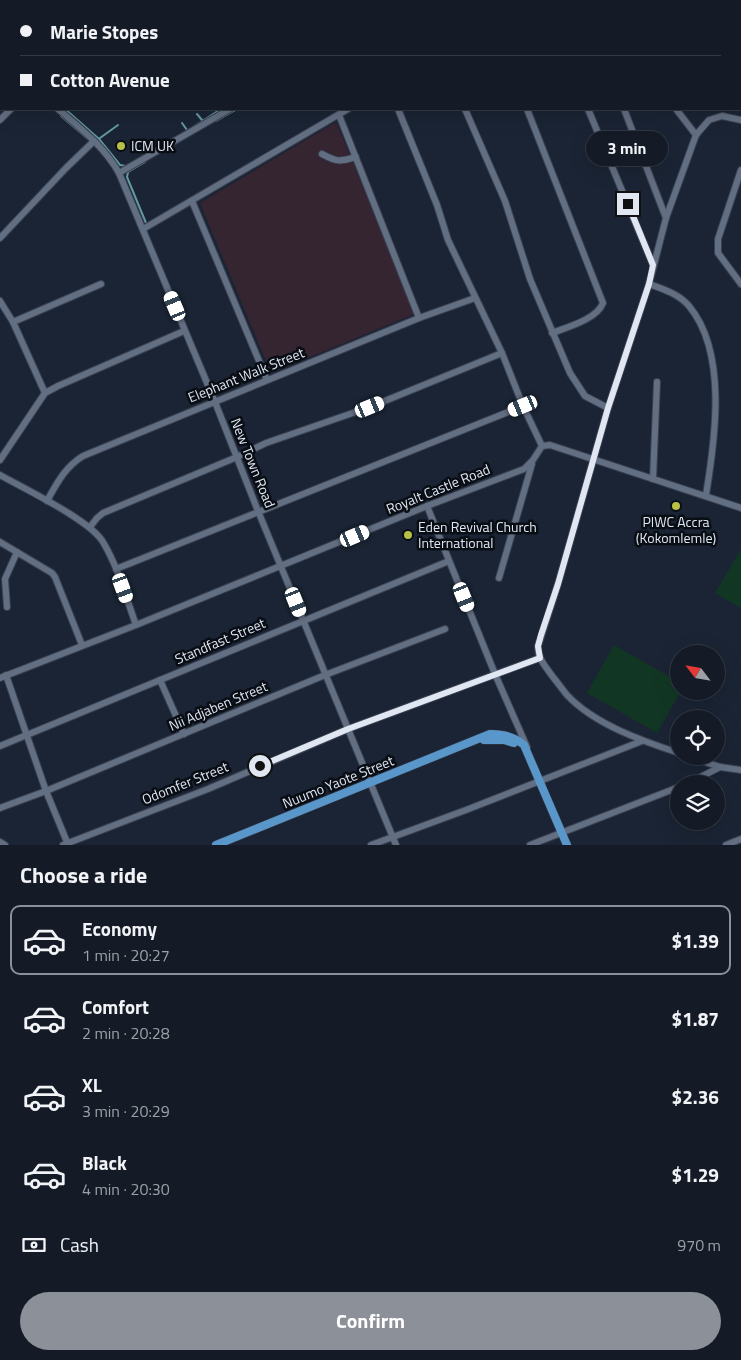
<!DOCTYPE html>
<html lang="en">
<head>
<meta charset="utf-8">
<style>
  :root { --surface:#141b27; --page:#1d242f; --text:#f1f3f6; --muted:#9da1a7; --line:#333944; --accent:#8c9099 }
  body { margin:0; font-family:"Titillium Web",sans-serif; background:var(--page); color:var(--text); height:100vh; display:flex; flex-direction:column; font-size:19px; white-space:nowrap }
  * { box-sizing:border-box; margin:0 }
  p { font-size:16px; color:var(--muted) }
  .icon { flex:none; width:28px; height:28px; fill:none; stroke:currentColor; stroke-width:2; stroke-linecap:round; stroke-linejoin:round }
  .map { position:relative; height:845px; overflow:hidden }
  .details { display:flex; flex-direction:column; background:var(--surface); flex:1 }
  .details>* { flex:none }
  .hud { position:absolute; left:0px; top:0px; width:741px; height:110px; box-shadow:0 5px 20px #0002,0 0 0 1px var(--line); display:grid; align-content:center; height:110px; padding:0 20px; background:var(--surface) }
  .needle { width:32px; rotate:301deg }
  .controls { position:absolute; left:670px; top:645px; display:grid; gap:10px }
  .controls a { display:grid; place-items:center; width:55px; height:55px; border-radius:50%; background:var(--surface); box-shadow:0 5px 20px #0002,0 0 0 1px var(--line); font-size:25px }
  .end { position:absolute; width:22px; height:22px; margin:-11px; border:6px solid #e0e7f3; background:#111; box-shadow:0 0 0 2px #111 }
  .from { border-radius:50% }
  .bubble { position:absolute; height:35px; border-radius:18px; background:var(--surface); box-shadow:0 5px 20px #0002,0 0 0 1px var(--line); font-size:16px; font-weight:700; line-height:35px; text-align:center }
  .car { position:absolute; width:15px; height:30px; margin:-15px -8px; border-radius:6px; box-shadow:0 0 4px 1px #0007; background:linear-gradient(#fff 24%,#345 0 40%,#fff 0 76%,#345 0 86%,#fff 0) }
  .hud b { display:flex; align-items:center; gap:18px; height:48px; font-size:19px }
  .hud b+b { border-top:1px solid var(--line) }
  .hud i { width:12px; height:12px; background:var(--text) }
  ul { padding:0; list-style:none }
  li { display:flex; align-items:center; gap:15px; height:70px; margin:0 10px 8px; padding:0 10px; border:2px solid transparent; border-radius:10px }
  li div { flex:1 }
  li b { display:block; font-size:19px }
  li em { font-style:normal; font-weight:700 }
  li.active { border-color:var(--accent) }
  li>.icon { width:45px; height:45px; stroke-width:1.5 }
  h2 { padding:0 20px; font-size:22px; line-height:60px }
  .pay { display:flex; align-items:center; gap:12px; height:55px; padding:0 20px; font-size:19px }
  .pay p { margin-inline-start:auto }
  .cta { display:flex; gap:10px; margin-top:auto; padding:10px 20px }
  .cta a { flex:1; height:58px; border-radius:30px; background:var(--accent); color:#fff; font-size:20px; font-weight:700; line-height:58px; text-align:center }
  .map>svg:first-child { display:block }
  .commercial { fill:#342531 }
  .green { fill:#113724 }
  .lines { fill:none; stroke-linecap:round; stroke-linejoin:round }
  .stream { stroke:#639aa1; stroke-width:2 }
  .minor-casing { stroke:#3a4150; stroke-width:8 }
  .major-casing { stroke:#3a4150; stroke-width:9 }
  .minor { stroke:#626e82; stroke-width:6 }
  .major { stroke:#5997cb; stroke-width:8 }
  .route { stroke:#e0e7f3; stroke-width:6 }
  .poi-dot { fill:#b9c046; stroke:#090d14; stroke-width:2 }
  .labels { text-anchor:middle; stroke-width:5; stroke-linejoin:round; paint-order:stroke }
  .poi-label { font-size:14px; fill:#e0e7f3; stroke:#090d14; text-anchor:start }
  .street-label { font-size:14px; fill:#e0e7f3; stroke:#090d14 }
</style>
</head>
<body>
<div class="map">
<svg width="741" height="845" viewBox="0 0 741 845">
  <rect width="100%" height="100%" fill="#1a2434"/>
  <path class="commercial" d="M336,122L417,313L271,373L200,203Z"/>
  <g class="green">
    <path d="M740,551H741V608L715,593Z"/>
    <path d="M614,645L679,682V691H681L657,733L587,693Z"/>
  </g>
  <g class="lines">
    <g class="stream">
      <path d="M125,0L126,1"/>
      <path d="M136,0H137"/>
      <path d="M652,0L654,1"/>
      <path d="M286,1L288,0"/>
      <path d="M299,1L302,0"/>
      <path d="M404,1L406,0"/>
      <path d="M419,1L422,0"/>
      <path d="M0,50L1,52"/>
      <path d="M0,63L1,64"/>
      <path d="M740,74L741,75"/>
      <path d="M65,109L99,139L120,165L126,166"/>
      <path d="M197,114L202,120"/>
      <path d="M61,116L88,139"/>
      <path d="M216,121L237,109"/>
      <path d="M182,123L187,130"/>
      <path d="M187,131L221,109"/>
      <path d="M100,138L118,125"/>
      <path d="M154,149L163,144"/>
      <path d="M145,162L128,172L127,177L146,223"/>
    </g>
    <g class="minor-casing">
      <g id="minor">
        <path d="M130,0L131,1"/>
        <path d="M545,0V1"/>
        <path d="M660,0L662,1"/>
        <path d="M119,1L121,0"/>
        <path d="M144,1L145,0"/>
        <path d="M292,1L295,0"/>
        <path d="M414,1L416,0"/>
        <path d="M530,1L532,0"/>
        <path d="M0,58L1,59"/>
        <path d="M740,69L741,70"/>
        <path d="M58,109C80,128 104,146 119,173L215,402L258,511L396,845"/>
        <path d="M398,109L437,205L448,240L502,353L523,406L542,446"/>
        <path d="M465,109L505,201L530,279L570,373L585,396L608,408"/>
        <path d="M527,109L603,303C597,319 568,327 552,333"/>
        <path d="M588,109L653,265"/>
        <path d="M624,109L666,218"/>
        <path d="M676,109L696,135"/>
        <path d="M339,115L419,318"/>
        <path d="M0,120L11,109"/>
        <path d="M322,154C337,162 339,162 356,157"/>
        <path d="M741,170L718,239V253L741,284"/>
        <path d="M119,173L230,109"/>
        <path d="M192,201L267,380"/>
        <path d="M143,229L348,109"/>
        <path d="M0,238L66,168L94,141"/>
        <path d="M649,284C663,289 679,294 689,306C728,353 715,440 706,495"/>
        <path d="M0,301L13,322L45,393"/>
        <path d="M13,322L101,284"/>
        <path d="M542,446L550,445L741,508"/>
        <path d="M0,460L45,393L58,386L184,331"/>
        <path d="M0,475C25,489 90,520 103,542C118,567 126,597 136,625"/>
        <path d="M653,479L657,382"/>
        <path d="M47,501C57,483 65,467 83,456L419,318L475,298"/>
        <path d="M427,506L495,674L527,747"/>
        <path d="M90,527L97,518L103,513L237,457L266,443L370,407L502,353"/>
        <path d="M0,542L52,573L55,577L82,645"/>
        <path d="M116,569L523,406"/>
        <path d="M499,578L532,464"/>
        <path d="M7,607L5,579L17,552"/>
        <path d="M6,675L46,791L67,842"/>
        <path d="M0,678L136,625L427,506L524,469L533,460L542,446"/>
        <path d="M160,680L184,734"/>
        <path d="M0,746L449,561"/>
        <path d="M679,753C642,741 594,724 567,695C562,689 558,683 553,677C546,667 537,658 538,646L558,584L608,408L649,284L666,218L696,135L709,120L722,116L741,120"/>
        <path d="M687,756L720,767L741,770"/>
        <path d="M687,784L720,767"/>
        <path d="M0,808L46,791L325,675L445,629"/>
        <path d="M0,842L5,845"/>
        <path d="M63,845L208,789L348,729L540,658"/>
        <path d="M371,845L466,810L642,741"/>
        <path d="M530,845L679,787"/>
        <path d="M726,845L741,839"/>
      </g>
    </g>
    <g class="major-casing">
      <g id="major">
        <path d="M484,740H504L514,743"/>
        <path d="M216,845L490,734C503,734 514,736 524,745L567,845"/>
      </g>
    </g>
    <use href="#minor" class="minor"/>
    <use href="#major" class="major"/>
  </g>
  <g class="lines">
    <path class="route" d="M260,766L348,729L540,658L538,646L541,635L558,584L608,408L649,284L653,265L628,204"/>
  </g>
  <g class="poi-dot">
    <circle cx="121" cy="146" r="5"/>
    <circle cx="676" cy="506" r="5"/>
    <circle cx="408" cy="535" r="5"/>
  </g>
  <g class="labels">
    <g class="poi-label">
      <text x="131" y="151">ICM UK</text>
      <text x="676" y="527" text-anchor="middle">PIWC Accra<tspan x="676" dy="16">(Kokomlemle)</tspan></text>
      <text x="418" y="532">Eden Revival Church<tspan x="418" dy="16">International</tspan></text>
    </g>
    <g class="street-label">
      <text transform="translate(246 375) rotate(-22)" y="5">Elephant Walk Street</text>
      <text transform="translate(253 463) rotate(68)" y="5">New Town Road</text>
      <text transform="translate(438 489) rotate(-22)" y="5">Royalt Castle Road</text>
      <text transform="translate(220 641) rotate(-23)" y="5">Standfast Street</text>
      <text transform="translate(218 706) rotate(-23)" y="5">Nii Adjaben Street</text>
      <text transform="translate(338 782) rotate(-22)" y="5">Nuumo Yaote Street</text>
      <text transform="translate(185 783) rotate(-22)" y="5">Odomfer Street</text>
    </g>
  </g>
</svg>
<div class="controls">
<a><svg class="needle" viewBox="-14 -14 28 28"><path d="M0-13l5 13h-10z" fill="#e53935"/><path d="M0 13l5-13h-10z" fill="#9da1a7"/></svg></a>
<a><svg class="icon" aria-label="locate" viewBox="0 0 24 24"><circle cx="12" cy="12" r="6"/><path d="M12 2v4M12 18v4M2 12h4M18 12h4"/></svg></a>
<a><svg class="icon" aria-label="layers" viewBox="0 0 24 24"><path d="M12 4l9 5-9 5-9-5zM3 14l9 5 9-5"/></svg></a>
</div>
<i class="end from" style="left:260px;top:766px"></i>
<i class="end" style="left:628px;top:204px"></i>
<div class="bubble" style="left:586px;top:131px;width:82px">3 min</div>
<i class="car" style="left:175px;top:306px;rotate:337deg"></i>
<i class="car" style="left:523px;top:406px;rotate:248deg"></i>
<i class="car" style="left:370px;top:407px;rotate:68deg"></i>
<i class="car" style="left:355px;top:536px;rotate:67deg"></i>
<i class="car" style="left:123px;top:588px;rotate:160deg"></i>
<i class="car" style="left:464px;top:597px;rotate:158deg"></i>
<i class="car" style="left:296px;top:602px;rotate:158deg"></i>
<div class="hud">
<b><i class="from"></i>Marie Stopes</b>
<b><i></i>Cotton Avenue</b>
</div>
</div>
<section class="details">
<h2>Choose a ride</h2>
<ul>
<li class="active"><svg class="icon" aria-label="car" viewBox="0 0 24 24"><path d="M5 17H2v-5l4-1 3-4h7l3 4 3 1v5h-3M9 17h6M6 11h13"/><circle cx="7" cy="17" r="2"/><circle cx="17" cy="17" r="2"/></svg><div><b>Economy</b><p>1 min · 20:27</p></div><em>$1.39</em></li>
<li><svg class="icon" aria-label="car" viewBox="0 0 24 24"><path d="M5 17H2v-5l4-1 3-4h7l3 4 3 1v5h-3M9 17h6M6 11h13"/><circle cx="7" cy="17" r="2"/><circle cx="17" cy="17" r="2"/></svg><div><b>Comfort</b><p>2 min · 20:28</p></div><em>$1.87</em></li>
<li><svg class="icon" aria-label="car" viewBox="0 0 24 24"><path d="M5 17H2v-5l4-1 3-4h7l3 4 3 1v5h-3M9 17h6M6 11h13"/><circle cx="7" cy="17" r="2"/><circle cx="17" cy="17" r="2"/></svg><div><b>XL</b><p>3 min · 20:29</p></div><em>$2.36</em></li>
<li><svg class="icon" aria-label="car" viewBox="0 0 24 24"><path d="M5 17H2v-5l4-1 3-4h7l3 4 3 1v5h-3M9 17h6M6 11h13"/><circle cx="7" cy="17" r="2"/><circle cx="17" cy="17" r="2"/></svg><div><b>Black</b><p>4 min · 20:30</p></div><em>$1.29</em></li>
</ul>
<div class="pay"><svg class="icon" aria-label="cash" viewBox="0 0 24 24"><path d="M3 7h18v10H3z"/><circle cx="12" cy="12" r="2"/></svg>Cash<p>970 m</p></div>
<div class="cta"><a>Confirm</a></div>
</section>
</body>
</html>
